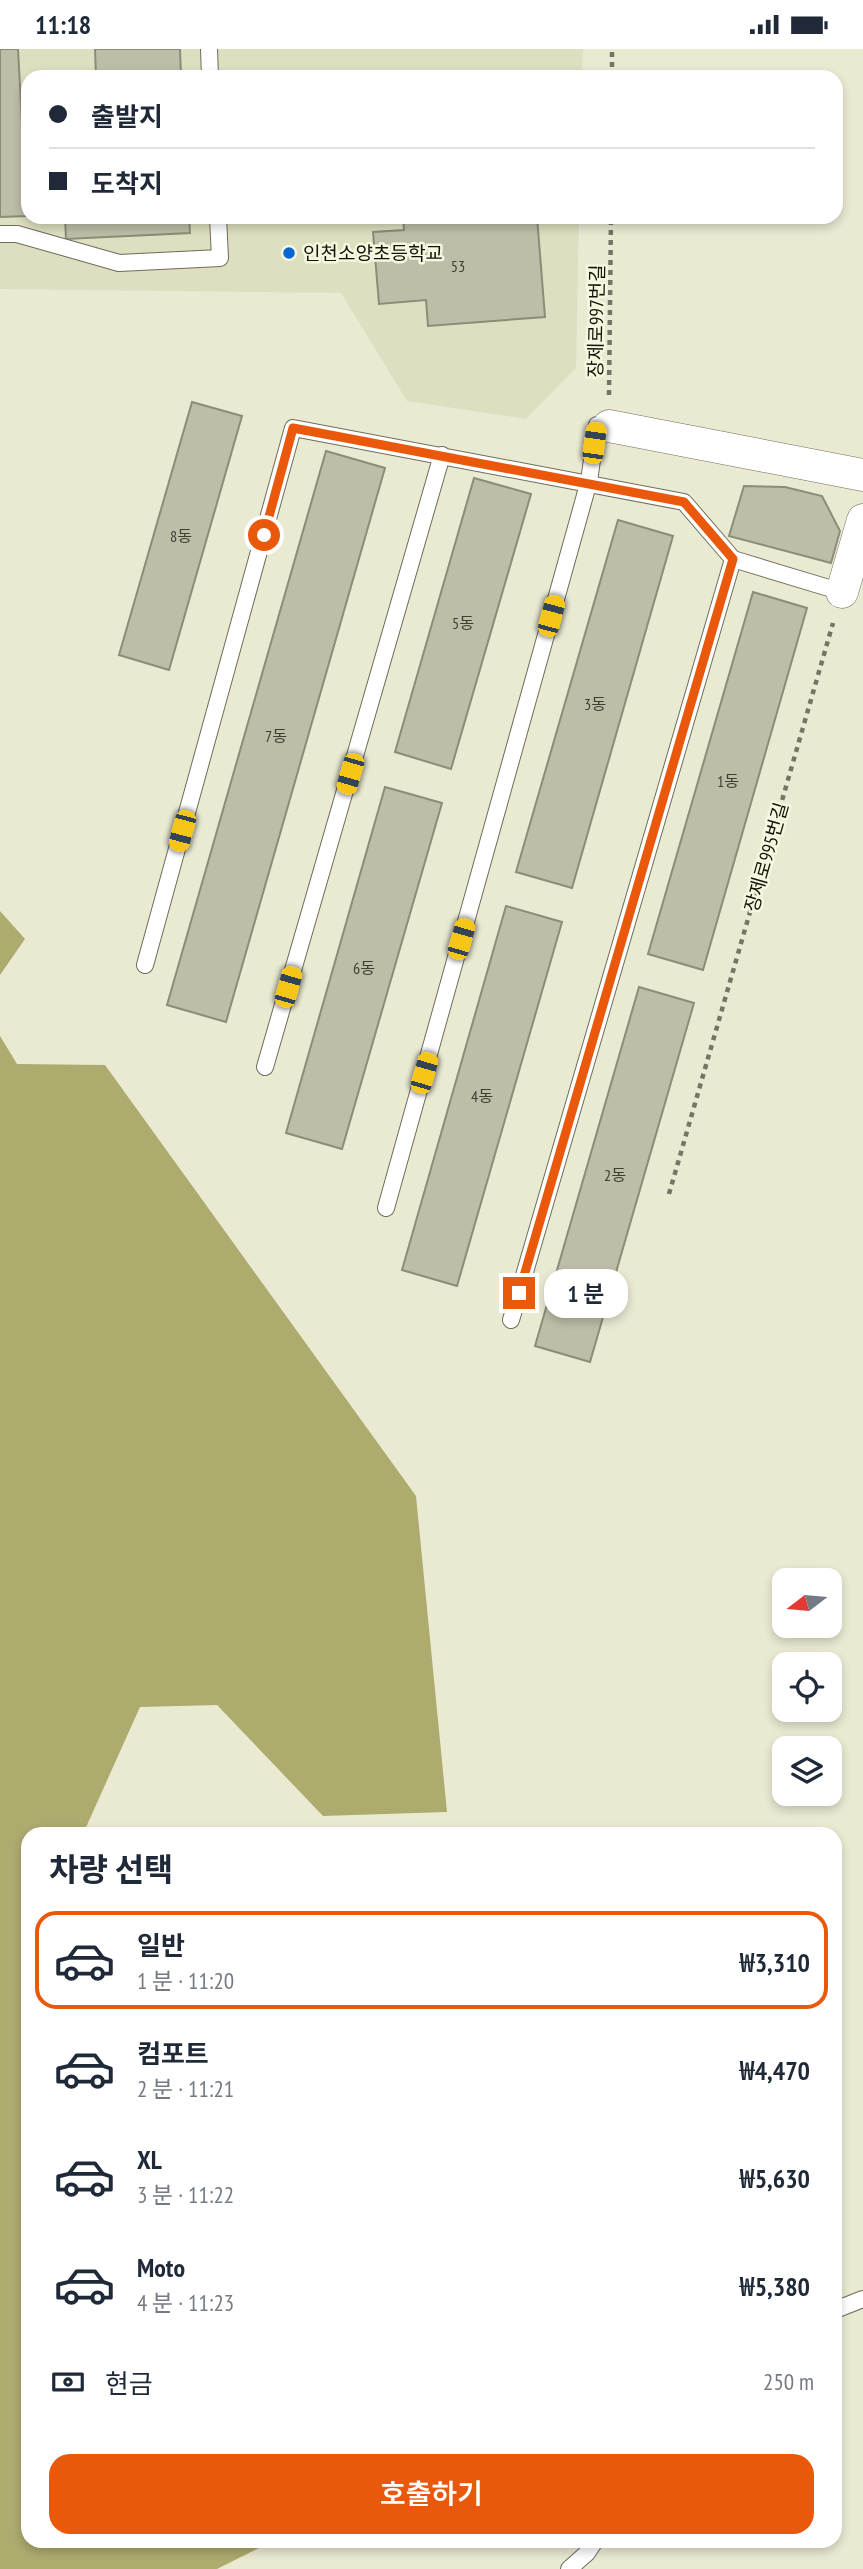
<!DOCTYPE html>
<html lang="ko">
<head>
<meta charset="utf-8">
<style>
  :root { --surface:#fff; --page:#f6f6f7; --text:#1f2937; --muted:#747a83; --line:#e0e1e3; --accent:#ea580c }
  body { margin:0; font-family:"PT Sans Narrow","Noto Sans KR",sans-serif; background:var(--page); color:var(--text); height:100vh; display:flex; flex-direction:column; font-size:26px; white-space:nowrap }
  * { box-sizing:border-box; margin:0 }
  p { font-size:23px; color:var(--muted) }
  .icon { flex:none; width:38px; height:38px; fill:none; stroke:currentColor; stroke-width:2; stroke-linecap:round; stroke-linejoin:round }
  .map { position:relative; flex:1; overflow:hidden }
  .sheet { position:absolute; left:21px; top:1778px; width:821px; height:721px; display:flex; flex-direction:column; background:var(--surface); border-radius:21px; box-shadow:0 4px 10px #0003 }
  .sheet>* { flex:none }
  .hud { position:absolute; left:21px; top:21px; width:822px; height:154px; border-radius:21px; box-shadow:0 4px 10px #0003; display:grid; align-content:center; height:154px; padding:0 28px; background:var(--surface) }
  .needle { width:46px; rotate:254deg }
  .tools { position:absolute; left:772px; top:1519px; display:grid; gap:14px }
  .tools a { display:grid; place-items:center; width:70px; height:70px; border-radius:14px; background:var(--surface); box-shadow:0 4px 10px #0003; font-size:35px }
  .end { position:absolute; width:32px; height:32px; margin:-16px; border:9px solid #ea580c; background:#fff; box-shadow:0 0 0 4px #fff }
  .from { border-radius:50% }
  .bubble { position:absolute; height:49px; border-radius:21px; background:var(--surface); box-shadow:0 4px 10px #0003; font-size:23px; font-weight:600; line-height:49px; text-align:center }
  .car { position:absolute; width:21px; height:42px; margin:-21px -10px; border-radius:9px; box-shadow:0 0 5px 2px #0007; background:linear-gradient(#f5c518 24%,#345 0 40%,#f5c518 0 76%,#345 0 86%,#f5c518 0) }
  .hud b { display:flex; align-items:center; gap:24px; height:66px; font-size:26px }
  .hud b+b { border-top:2px solid var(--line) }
  .hud i { width:18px; height:18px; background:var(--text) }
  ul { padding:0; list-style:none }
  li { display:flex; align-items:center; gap:21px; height:98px; margin:0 14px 10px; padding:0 14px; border:4px solid transparent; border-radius:21px }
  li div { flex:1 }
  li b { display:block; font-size:26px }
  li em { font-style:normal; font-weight:600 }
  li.on { border-color:var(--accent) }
  li>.icon { width:63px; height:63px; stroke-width:1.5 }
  h2 { padding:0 28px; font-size:32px; line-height:84px }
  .pay { display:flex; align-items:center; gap:18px; height:77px; padding:0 28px; font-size:26px }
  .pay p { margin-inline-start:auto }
  .primary-button { display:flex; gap:14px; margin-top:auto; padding:14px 28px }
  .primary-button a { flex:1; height:80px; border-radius:21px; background:var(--accent); color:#fff; font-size:28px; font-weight:600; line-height:80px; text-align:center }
  .status { display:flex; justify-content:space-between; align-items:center; height:49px; padding:0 35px; background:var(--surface); direction:ltr }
  .status svg { height:19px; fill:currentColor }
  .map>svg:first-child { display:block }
  .built { fill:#dedec0 }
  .forest { fill:#adab6e }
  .building { fill:#bdbda8; stroke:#8c8c77; stroke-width:2 }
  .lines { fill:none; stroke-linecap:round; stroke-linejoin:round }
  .service-casing { stroke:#6e6d5a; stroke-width:18 }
  .minor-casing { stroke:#6e6d5a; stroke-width:33 }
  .path { stroke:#757566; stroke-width:4.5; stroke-dasharray:5 5; stroke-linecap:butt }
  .service { stroke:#fff; stroke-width:16 }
  .minor { stroke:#fff; stroke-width:32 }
  .route { stroke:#ea580c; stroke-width:9 }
  .poi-dot { fill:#0667d0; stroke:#f7f7e0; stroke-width:2.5 }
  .labels { text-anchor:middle; stroke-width:5; stroke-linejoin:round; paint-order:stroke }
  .number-label { font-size:16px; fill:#3e3e32 }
  .poi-label { font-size:19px; fill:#13130b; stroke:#f7f7e0; text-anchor:start }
  .street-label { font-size:19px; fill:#13130b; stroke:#f7f7e0 }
</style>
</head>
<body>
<div class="status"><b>11:18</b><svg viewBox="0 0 49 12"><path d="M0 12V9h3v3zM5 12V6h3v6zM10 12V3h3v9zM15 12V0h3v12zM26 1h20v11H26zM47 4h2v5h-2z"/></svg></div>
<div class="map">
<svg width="863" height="2520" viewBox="0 0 863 2520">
  <rect width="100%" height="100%" fill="#eaead3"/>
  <path class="built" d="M0,0H583L582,28H28V168H579L576,319L526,370L407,352L341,244L0,240Z"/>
  <g class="forest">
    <path d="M0,862L25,890L0,926Z"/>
    <path d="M0,987L17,1015L105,1016L416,1447L447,1763L323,1767L217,1656L140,1658L83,1785H28V2492H273L217,2520H0Z"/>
  </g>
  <g class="building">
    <path d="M0,0H18L27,167L0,168Z"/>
    <path d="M95,0H180L181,28H96Z"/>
    <path d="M65,168H189L190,184L66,190Z"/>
    <path d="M403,168H537L545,268L428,277L426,251L379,255L373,183L404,181Z"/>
    <path d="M192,353L242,367L169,621L119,606Z"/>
    <path d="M326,402L385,419L226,973L167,956Z"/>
    <path d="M474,429L531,445L451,720L395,703Z"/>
    <path d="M744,437L785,438L822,447L840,482L831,514L729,487Z"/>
    <path d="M618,471L673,487L572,839L516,823Z"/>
    <path d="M753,543L807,559L703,921L648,905Z"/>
    <path d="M385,738L442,754L342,1100L286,1084Z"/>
    <path d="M506,857L562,873L457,1237L402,1221Z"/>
    <path d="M639,938L694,954L590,1313L535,1297Z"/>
  </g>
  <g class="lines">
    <g class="service-casing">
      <g id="service">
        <path d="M209,0L210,28"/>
        <path d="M0,185H17L119,214L220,209L218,168"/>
        <path d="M145,916L293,379L684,453L733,510L842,543"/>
        <path d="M265,1018L442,406"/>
        <path d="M386,1159L589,432L597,376H607"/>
        <path d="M511,1271L733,510"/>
        <path d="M835,2261L863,2250"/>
        <path d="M569,2520L587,2504L595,2492"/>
      </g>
    </g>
    <g class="minor-casing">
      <g id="minor">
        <path d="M609,377L863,426"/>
        <path d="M842,543L863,471"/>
      </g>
    </g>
    <g class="path">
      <path d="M612,28V0"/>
      <path d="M609,346L611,168"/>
      <path d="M669,1145L833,574"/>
    </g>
    <use href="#service" class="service"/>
    <use href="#minor" class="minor"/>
  </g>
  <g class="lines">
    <path class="route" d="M264,486L293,379L684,453L733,510L519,1244"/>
  </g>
  <circle class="poi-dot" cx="289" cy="204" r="7"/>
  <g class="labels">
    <g class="number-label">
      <text x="458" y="223">53</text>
      <text x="181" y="493">8동</text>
      <text x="463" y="580">5동</text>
      <text x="595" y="661">3동</text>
      <text x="276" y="693">7동</text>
      <text x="728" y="738">1동</text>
      <text x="364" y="925">6동</text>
      <text x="482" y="1053">4동</text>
      <text x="615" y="1132">2동</text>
    </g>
    <g class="poi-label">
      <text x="303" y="211">인천소양초등학교</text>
    </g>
    <g class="street-label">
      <text transform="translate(596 272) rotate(-89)" y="7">장제로997번길</text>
      <text transform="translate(766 808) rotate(-74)" y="7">장제로995번길</text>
    </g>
  </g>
</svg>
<div class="tools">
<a><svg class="needle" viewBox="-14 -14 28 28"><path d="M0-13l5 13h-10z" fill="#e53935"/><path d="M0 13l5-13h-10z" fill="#747a83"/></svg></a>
<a><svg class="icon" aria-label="locate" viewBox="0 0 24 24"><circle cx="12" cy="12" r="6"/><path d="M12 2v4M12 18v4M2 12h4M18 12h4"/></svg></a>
<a><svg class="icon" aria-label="layers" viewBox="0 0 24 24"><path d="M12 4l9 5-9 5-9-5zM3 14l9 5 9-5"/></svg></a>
</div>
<i class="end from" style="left:264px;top:486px"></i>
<i class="end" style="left:519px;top:1244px"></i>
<div class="bubble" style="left:544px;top:1220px;width:84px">1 분</div>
<i class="car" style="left:594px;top:394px;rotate:8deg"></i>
<i class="car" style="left:551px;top:567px;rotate:15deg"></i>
<i class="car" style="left:350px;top:725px;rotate:196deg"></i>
<i class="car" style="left:182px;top:782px;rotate:195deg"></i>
<i class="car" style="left:461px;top:890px;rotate:16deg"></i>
<i class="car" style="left:288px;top:938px;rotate:16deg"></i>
<i class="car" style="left:424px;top:1024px;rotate:16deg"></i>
<div class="hud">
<b><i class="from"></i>출발지</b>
<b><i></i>도착지</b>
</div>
<section class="sheet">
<h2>차량 선택</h2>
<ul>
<li class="on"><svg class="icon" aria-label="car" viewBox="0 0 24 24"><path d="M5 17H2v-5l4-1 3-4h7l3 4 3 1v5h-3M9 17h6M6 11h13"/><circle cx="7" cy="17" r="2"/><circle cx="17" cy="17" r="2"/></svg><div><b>일반</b><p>1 분 · 11:20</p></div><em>₩3,310</em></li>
<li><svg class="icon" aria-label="car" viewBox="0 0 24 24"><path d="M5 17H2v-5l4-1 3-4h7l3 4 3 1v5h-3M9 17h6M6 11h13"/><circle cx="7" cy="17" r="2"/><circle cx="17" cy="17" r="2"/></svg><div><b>컴포트</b><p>2 분 · 11:21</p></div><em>₩4,470</em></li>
<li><svg class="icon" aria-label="car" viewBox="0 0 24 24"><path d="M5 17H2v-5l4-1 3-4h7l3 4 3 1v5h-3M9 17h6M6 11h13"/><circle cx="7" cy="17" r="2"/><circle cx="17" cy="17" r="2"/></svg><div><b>XL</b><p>3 분 · 11:22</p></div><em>₩5,630</em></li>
<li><svg class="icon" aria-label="car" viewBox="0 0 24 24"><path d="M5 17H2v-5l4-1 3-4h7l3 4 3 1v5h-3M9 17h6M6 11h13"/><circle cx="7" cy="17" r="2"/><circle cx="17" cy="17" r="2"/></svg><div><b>Moto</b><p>4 분 · 11:23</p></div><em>₩5,380</em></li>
</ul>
<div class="pay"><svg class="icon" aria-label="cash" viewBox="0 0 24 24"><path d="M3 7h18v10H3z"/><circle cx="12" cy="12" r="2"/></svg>현금<p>250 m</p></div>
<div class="primary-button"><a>호출하기</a></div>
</section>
</div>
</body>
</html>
